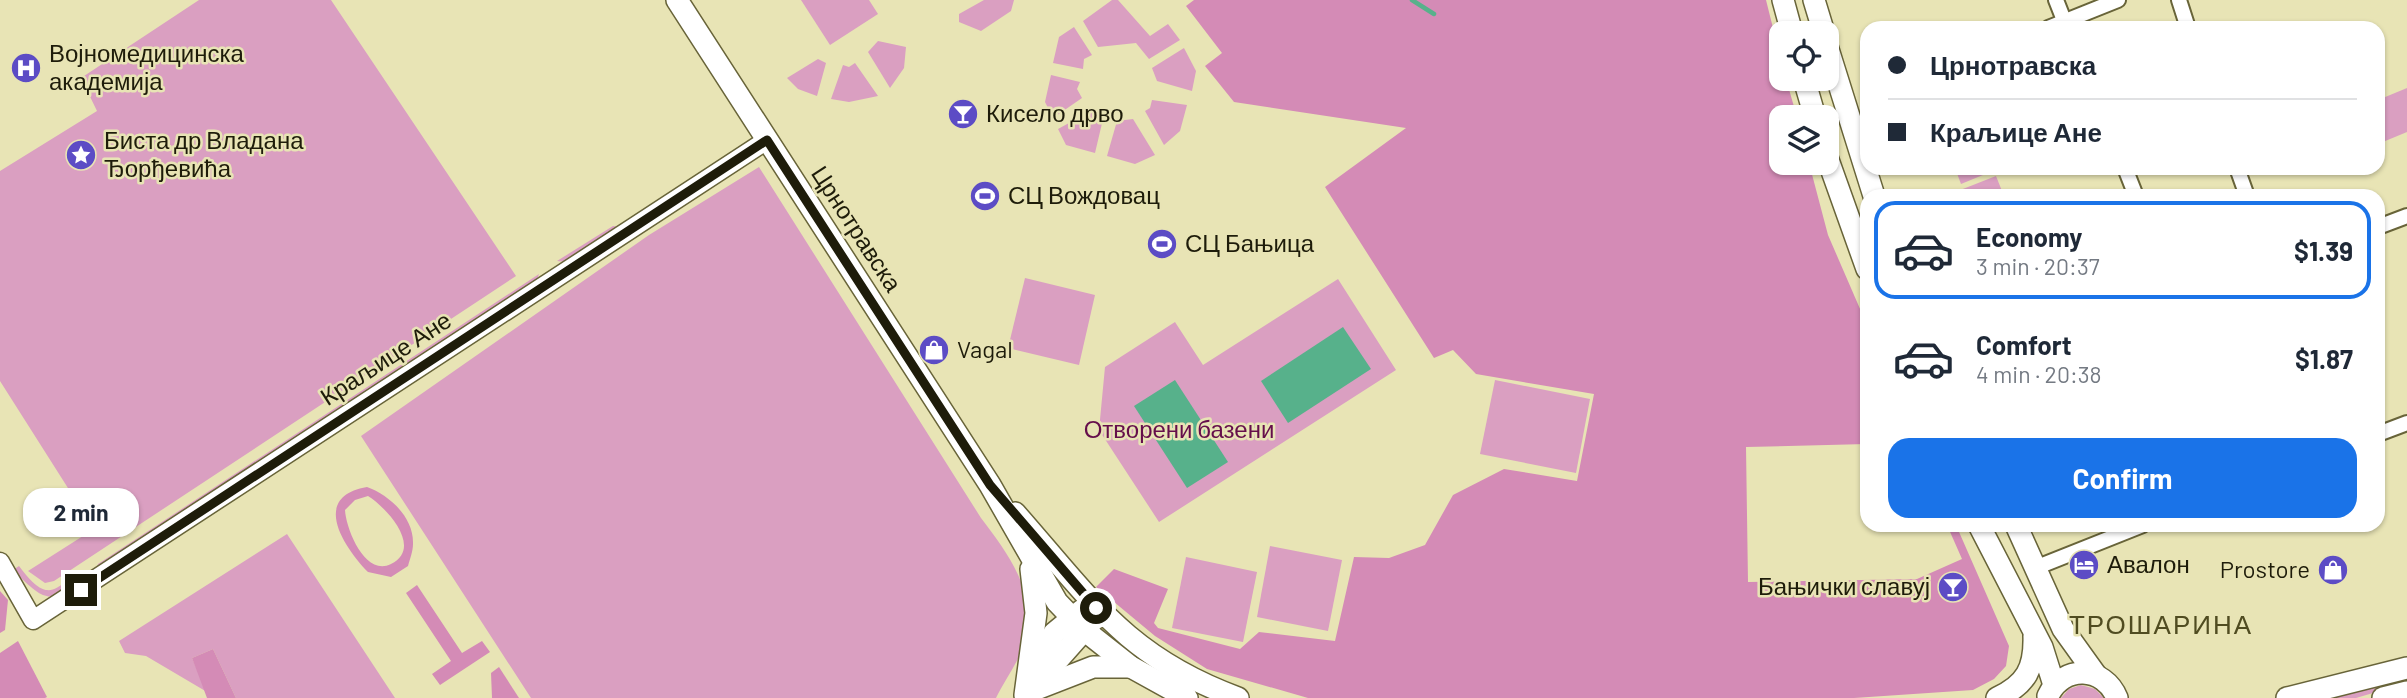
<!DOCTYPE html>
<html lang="en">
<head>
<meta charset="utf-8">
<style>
  :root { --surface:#fff; --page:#f2f2f3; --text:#1f2937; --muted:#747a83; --line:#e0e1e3; --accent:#1a73e8 }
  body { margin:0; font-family:Barlow,sans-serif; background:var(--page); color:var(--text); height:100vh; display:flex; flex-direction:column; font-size:26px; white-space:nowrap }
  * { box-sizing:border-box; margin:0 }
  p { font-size:23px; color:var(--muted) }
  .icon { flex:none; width:38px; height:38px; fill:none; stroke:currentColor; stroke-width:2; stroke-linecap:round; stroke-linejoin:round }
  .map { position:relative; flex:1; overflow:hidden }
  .panel { position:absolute; left:1860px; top:189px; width:525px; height:343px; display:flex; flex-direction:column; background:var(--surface); border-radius:21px; box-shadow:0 2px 5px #0004 }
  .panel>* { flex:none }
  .hud { position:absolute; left:1860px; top:21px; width:525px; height:154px; border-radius:21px; box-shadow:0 2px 5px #0004; display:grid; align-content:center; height:154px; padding:0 28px; background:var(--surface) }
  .tools { position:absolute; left:1769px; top:21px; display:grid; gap:14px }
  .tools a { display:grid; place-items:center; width:70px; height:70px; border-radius:14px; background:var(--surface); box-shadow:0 2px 5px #0004; font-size:35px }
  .end { position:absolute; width:32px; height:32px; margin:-16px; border:9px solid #1e1c0a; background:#fff; box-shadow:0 0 0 4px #fff }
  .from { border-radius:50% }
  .bubble { position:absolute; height:49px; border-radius:21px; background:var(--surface); box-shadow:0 2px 5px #0004; font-size:23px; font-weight:700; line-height:49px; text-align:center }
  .hud b { display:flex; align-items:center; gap:24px; height:66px; font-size:26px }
  .hud b+b { border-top:2px solid var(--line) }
  .hud i { width:18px; height:18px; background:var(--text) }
  ul { padding:12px 0 0; list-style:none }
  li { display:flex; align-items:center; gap:21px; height:98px; margin:0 14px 10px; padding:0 14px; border:4px solid transparent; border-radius:21px }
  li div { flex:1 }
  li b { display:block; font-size:26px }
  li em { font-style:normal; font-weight:700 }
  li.on { border-color:var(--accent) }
  li>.icon { width:63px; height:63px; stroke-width:1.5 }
  .button { display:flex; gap:14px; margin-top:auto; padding:14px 28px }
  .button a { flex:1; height:80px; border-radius:21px; background:var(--accent); color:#fff; font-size:28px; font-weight:700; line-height:80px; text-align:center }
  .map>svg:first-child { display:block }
  .green { fill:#da9fc1 }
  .forest { fill:#d48bb6; fill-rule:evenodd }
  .water { fill:#57b18b }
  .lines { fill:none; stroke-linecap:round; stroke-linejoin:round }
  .stream { stroke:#57b18b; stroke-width:4.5 }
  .minor-casing { stroke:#686439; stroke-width:18 }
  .tertiary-casing { stroke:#686439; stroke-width:21 }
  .secondary-casing { stroke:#686439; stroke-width:24 }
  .minor { stroke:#fff; stroke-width:14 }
  .tertiary { stroke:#fff; stroke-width:18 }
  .secondary { stroke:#fff; stroke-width:21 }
  .route { stroke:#1e1c0a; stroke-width:9 }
  .labels { text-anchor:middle; stroke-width:5; stroke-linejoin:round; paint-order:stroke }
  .poi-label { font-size:24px; fill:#1e1c0a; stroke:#e8e4b5; text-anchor:start }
  .street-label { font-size:24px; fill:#1e1c0a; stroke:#e8e4b5 }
  .park-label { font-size:24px; fill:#650e4b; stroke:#e8e4b5 }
  .neighbourhood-label { font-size:26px; letter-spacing:2px; fill:#504c21; stroke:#e8e4b5 }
</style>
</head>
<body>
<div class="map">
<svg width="2407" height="698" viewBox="0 0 2407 698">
  <rect width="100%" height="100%" fill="#e8e4b5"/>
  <g class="green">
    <path d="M199,0H331L516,276L54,581L45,583L28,571L94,529L0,381V171L97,111L81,78Z"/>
    <path d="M801,0H869L878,14L830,45Z"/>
    <path d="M984,0H1014L1011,11L981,31L959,22V14Z"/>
    <path d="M1112,0H1118L1150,36L1168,24L1180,40L1149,59L1136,43L1098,47L1083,21Z"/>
    <path d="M1074,27L1092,55L1084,59L1083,69L1053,63L1059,37Z"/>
    <path d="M878,41L906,47L904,68L890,88L868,52Z"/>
    <path d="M1184,48L1196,71L1192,91L1157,81L1152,68Z"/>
    <path d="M818,59L826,63L817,96L798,89L787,78Z"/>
    <path d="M855,63L878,96L849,102L831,99L843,65L849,67Z"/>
    <path d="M1051,75L1080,82L1077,89L1082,98L1053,118L1045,102Z"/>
    <path d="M2407,88V132L2378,144V100Z"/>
    <path d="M1152,100L1187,105L1180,131L1164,145L1145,111L1150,108Z"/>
    <path d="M1091,111L1093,115L1103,119L1095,153L1066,145L1058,129Z"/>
    <path d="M1133,119L1155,155L1135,164L1107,156L1117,121Z"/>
    <path d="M759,167L981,518C1006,551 1036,590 1027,635C1023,656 1005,679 996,698H531L361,436L649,235Z"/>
    <path d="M1955,168H2000L1961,184Z"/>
    <path d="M1996,176L2004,196H1945Z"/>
    <path d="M613,226L620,227L566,262L557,261Z"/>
    <path d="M539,274L536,283L96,569L98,564Z"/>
    <path d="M1025,278L1095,295L1079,365L1008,348Z"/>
    <path d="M1338,279L1396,370L1159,522L1099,430L1105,367L1175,322L1203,365Z"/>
    <path d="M1495,380L1590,399L1576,473L1480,454Z"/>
    <path d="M287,534L395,698H236L213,649L192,658L207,692L146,656L125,653L119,641Z"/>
    <path d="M1270,546L1342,560L1328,631L1257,617Z"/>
    <path d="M1186,557L1257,572L1243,642L1172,628Z"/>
    <path d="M19,566C57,618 58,569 91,575C50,604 48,605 13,570Z"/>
    <path d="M2407,676V683L2356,698H2323Z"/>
    <path d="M2081,685L2095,689L2104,698H2061L2069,689Z"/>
  </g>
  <g class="forest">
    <path d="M1194,0H1766L1781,60L1782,79H1786L1797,117H1782V163H1809L1828,235L1867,325V444L1746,447L1748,582L1917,579L1962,559L1947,525H1956L2009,646L2006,666L1994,679L1973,690L1958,691L1854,698H1308L1207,669L1155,636L1096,587L1114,569L1168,589L1154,623L1158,628L1240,649L1259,632L1335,641L1354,557L1389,558L1425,545L1453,495L1504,469L1577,481L1594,394L1476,374L1453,350L1434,358L1325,187L1406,128L1234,102L1205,66L1222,53L1186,6Z"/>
    <path d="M367,487C389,495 414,517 413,544C413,551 410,559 408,566L391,577L368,572C344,547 310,497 367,487ZM368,496C386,507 424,548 391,564C365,577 346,529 345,510L355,500Z"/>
    <path d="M417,585L462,653L482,641L490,652L440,685L432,674L451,661L406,593Z"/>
    <path d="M0,591L8,600L5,630L0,633Z"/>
    <path d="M18,641L47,697L45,698H0V653Z"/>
    <path d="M213,649L236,698H207L192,658Z"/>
    <path d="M499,667L519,698H492L491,673Z"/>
  </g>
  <g class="water">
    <path d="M1343,327L1371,369L1288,423L1261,381Z"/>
    <path d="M1175,380L1228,462L1187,488L1134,406Z"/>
  </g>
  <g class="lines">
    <path class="stream" d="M1412,0L1434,14"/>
    <g class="minor-casing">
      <g id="minor">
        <path d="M2056,0L2067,28"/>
        <path d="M2179,0L2188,28"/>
        <path d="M2048,28L2118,0"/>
        <path d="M2125,168L2136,196"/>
        <path d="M2237,168L2247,196"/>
        <path d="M2378,227L2407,216"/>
        <path d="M2378,434L2407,423"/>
        <path d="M2035,568L2143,525"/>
      </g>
    </g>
    <g class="tertiary-casing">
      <path id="tertiary" d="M0,562L33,620L767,140"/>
    </g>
    <g class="secondary-casing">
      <g id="secondary">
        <path d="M677,0L990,485L1057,602L1084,630L1131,667L1187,698"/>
        <path d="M1783,0L1792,33"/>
        <path d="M1814,0L1824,33"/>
        <path d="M1827,46L1874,196"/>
        <path d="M1804,79L1815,117"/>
        <path d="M1827,157L1867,269"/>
        <path d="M1015,513C1090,598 1126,657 1238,698"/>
        <path d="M1979,525L2042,647L2054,685"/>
        <path d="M2016,525L2063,629L2096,675"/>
        <path d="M1037,666L1054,633L1082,610"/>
        <path d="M1039,688L1093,667H1131"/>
        <path d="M1032,689L1094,619"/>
        <path d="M1025,695L1036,613L1031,569"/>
        <path d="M2048,696C2063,664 2104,666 2117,698"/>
        <path d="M1997,698C2026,685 2035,668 2034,636"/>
        <path d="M2287,698L2407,668"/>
        <path d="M2383,698L2407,692"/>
      </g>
    </g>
    <use href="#minor" class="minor"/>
    <use href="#tertiary" class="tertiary"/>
    <use href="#secondary" class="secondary"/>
  </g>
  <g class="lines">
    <path class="route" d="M81,590L767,140L990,485L1096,608"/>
  </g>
  <defs>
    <g id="hospital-disc" transform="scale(1.575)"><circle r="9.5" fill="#5c4cc5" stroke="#e8e4b5"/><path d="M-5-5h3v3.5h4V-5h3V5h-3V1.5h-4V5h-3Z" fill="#fff"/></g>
    <g id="bar-disc" transform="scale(1.575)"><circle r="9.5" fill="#5c4cc5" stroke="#e8e4b5"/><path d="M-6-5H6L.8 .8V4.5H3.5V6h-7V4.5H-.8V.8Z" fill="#fff"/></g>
    <g id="sight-disc" transform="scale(1.575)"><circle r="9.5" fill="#5c4cc5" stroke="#e8e4b5"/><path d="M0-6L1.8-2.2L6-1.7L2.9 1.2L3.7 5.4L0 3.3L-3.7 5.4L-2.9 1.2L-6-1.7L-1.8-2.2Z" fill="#fff"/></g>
    <g id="stadium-disc" transform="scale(1.575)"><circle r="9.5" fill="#5c4cc5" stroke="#e8e4b5"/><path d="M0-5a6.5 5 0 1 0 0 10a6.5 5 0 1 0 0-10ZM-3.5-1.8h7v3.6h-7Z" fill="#fff"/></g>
    <g id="shop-disc" transform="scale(1.575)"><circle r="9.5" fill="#5c4cc5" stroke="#e8e4b5"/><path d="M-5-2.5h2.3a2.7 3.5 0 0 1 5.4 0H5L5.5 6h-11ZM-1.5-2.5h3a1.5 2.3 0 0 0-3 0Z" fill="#fff"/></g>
    <g id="hotel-disc" transform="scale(1.575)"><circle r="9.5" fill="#5c4cc5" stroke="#e8e4b5"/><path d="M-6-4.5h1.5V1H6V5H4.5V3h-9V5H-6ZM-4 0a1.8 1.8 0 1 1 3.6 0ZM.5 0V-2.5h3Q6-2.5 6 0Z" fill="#fff"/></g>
  </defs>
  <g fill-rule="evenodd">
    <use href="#hospital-disc" x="26" y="68"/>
    <use href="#bar-disc" x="963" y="114"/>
    <use href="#sight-disc" x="81" y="155"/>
    <use href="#stadium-disc" x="985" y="196"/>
    <use href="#stadium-disc" x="1162" y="244"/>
    <use href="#shop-disc" x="934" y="350"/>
    <use href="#hotel-disc" x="2084" y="565"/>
    <use href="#shop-disc" x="2333" y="570"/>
    <use href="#bar-disc" x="1953" y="587"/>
  </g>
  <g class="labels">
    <g class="poi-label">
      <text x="49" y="62">Војномедицинска<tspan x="49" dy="28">академија</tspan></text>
      <text x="986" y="122">Кисело дрво</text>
      <text x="104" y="149">Биста др Владана<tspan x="104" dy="28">Ђорђевића</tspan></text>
      <text x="1008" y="204">СЦ Вождовац</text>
      <text x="1185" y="252">СЦ Бањица</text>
      <text x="957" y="358">Vagal</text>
      <text x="2107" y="573">Авалон</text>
      <text x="2310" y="578" text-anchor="end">Prostore</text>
      <text x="1930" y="595" text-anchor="end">Бањички славуј</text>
    </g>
    <g class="street-label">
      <text transform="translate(856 229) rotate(57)" y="8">Црнотравска</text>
      <text transform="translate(386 359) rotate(-33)" y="8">Краљице Ане</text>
    </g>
    <g class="park-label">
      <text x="1179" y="438">Отворени базени</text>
    </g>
    <g class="neighbourhood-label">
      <text x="2161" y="634">ТРОШАРИНА</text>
    </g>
  </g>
</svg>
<div class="tools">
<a><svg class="icon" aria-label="locate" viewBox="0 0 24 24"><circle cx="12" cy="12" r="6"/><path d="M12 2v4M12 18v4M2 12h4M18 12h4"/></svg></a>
<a><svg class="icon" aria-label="layers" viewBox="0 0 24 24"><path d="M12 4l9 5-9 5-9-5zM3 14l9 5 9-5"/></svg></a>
</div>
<i class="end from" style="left:1096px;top:608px"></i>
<i class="end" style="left:81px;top:590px"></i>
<div class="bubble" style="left:23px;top:488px;width:116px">2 min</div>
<div class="hud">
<b><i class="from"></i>Црнотравска</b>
<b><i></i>Краљице Ане</b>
</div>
<section class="panel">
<ul>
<li class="on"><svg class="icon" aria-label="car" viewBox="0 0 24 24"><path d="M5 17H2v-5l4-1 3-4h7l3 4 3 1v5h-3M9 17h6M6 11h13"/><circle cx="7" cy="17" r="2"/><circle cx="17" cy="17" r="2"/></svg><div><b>Economy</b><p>3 min · 20:37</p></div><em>$1.39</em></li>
<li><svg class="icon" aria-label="car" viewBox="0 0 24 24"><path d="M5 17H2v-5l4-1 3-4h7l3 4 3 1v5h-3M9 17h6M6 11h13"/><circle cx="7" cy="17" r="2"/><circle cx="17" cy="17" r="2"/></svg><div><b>Comfort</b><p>4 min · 20:38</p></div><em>$1.87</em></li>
</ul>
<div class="button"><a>Confirm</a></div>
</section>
</div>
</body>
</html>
